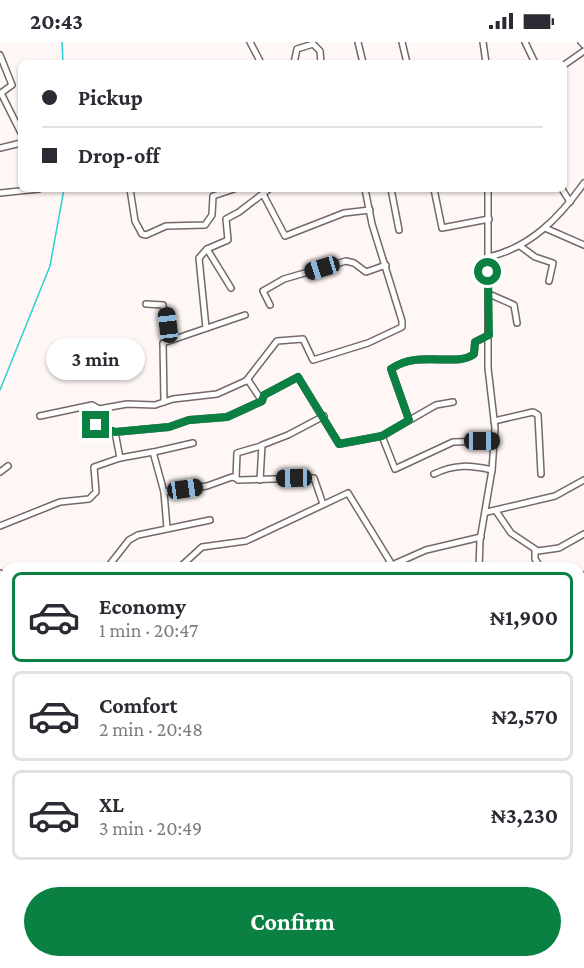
<!DOCTYPE html>
<html lang="en">
<head>
<meta charset="utf-8">
<style>
  :root { --surface:#fff; --page:#f2f2f3; --text:#2b2b33; --muted:#7c7c81; --line:#e1e1e2; --accent:#0b8043 }
  body { margin:0; font-family:"Crimson Pro",serif; background:var(--page); color:var(--text); height:100vh; display:flex; flex-direction:column; font-size:22px; white-space:nowrap }
  * { box-sizing:border-box; margin:0 }
  p { font-size:20px; color:var(--muted) }
  .icon { flex:none; width:33px; height:33px; fill:none; stroke:currentColor; stroke-width:2; stroke-linecap:round; stroke-linejoin:round }
  .map { position:relative; flex:1; overflow:hidden }
  .panel { position:absolute; left:0px; top:520px; width:585px; height:406px; display:flex; flex-direction:column; background:var(--surface); border-radius:18px 18px 0 0; box-shadow:0 2px 4px #0004 }
  .panel>* { flex:none }
  .banner { position:absolute; left:18px; top:18px; width:549px; height:132px; border-radius:9px; box-shadow:0 2px 4px #0004; display:grid; align-content:center; height:132px; padding:0 24px; background:var(--surface) }
  .end { position:absolute; width:27px; height:27px; margin:-14px; border:8px solid #0b8043; background:#fff; box-shadow:0 0 0 3px #fff }
  .from { border-radius:50% }
  .bubble { position:absolute; height:42px; border-radius:21px; background:var(--surface); box-shadow:0 2px 4px #0004; font-size:20px; font-weight:700; line-height:42px; text-align:center }
  .car { position:absolute; width:18px; height:36px; margin:-18px -9px; border-radius:8px; box-shadow:0 0 4px 2px #0007; background:linear-gradient(#222 24%,#8ab4d8 0 40%,#222 0 76%,#8ab4d8 0 86%,#222 0) }
  .banner b { display:flex; align-items:center; gap:21px; height:57px; font-size:22px }
  .banner b+b { border-top:2px solid var(--line) }
  .banner i { width:15px; height:15px; background:var(--text) }
  ul { padding:10px 0 0; list-style:none }
  li { display:flex; align-items:center; gap:18px; height:90px; margin:0 12px 9px; padding:0 12px; border:3px solid var(--line); border-radius:9px }
  li div { flex:1 }
  li b { display:block; font-size:22px }
  li em { font-style:normal; font-weight:700 }
  li.selected { border-color:var(--accent) }
  li>.icon { width:54px; height:54px; stroke-width:1.5 }
  .cta { display:flex; gap:12px; margin-top:auto; padding:12px 24px }
  .cta a { flex:1; height:69px; border-radius:36px; background:var(--accent); color:#fff; font-size:24px; font-weight:700; line-height:69px; text-align:center }
  .status { display:flex; justify-content:space-between; align-items:center; height:42px; padding:0 30px; background:var(--surface); direction:ltr }
  .status svg { height:16px; fill:currentColor }
  .map>svg:first-child { display:block }
  .lines { fill:none; stroke-linecap:round; stroke-linejoin:round }
  .stream { stroke:#2fcfd5; stroke-width:1.5 }
  .river { stroke:#2fcfd5; stroke-width:8 }
  .minor-casing { stroke:#746967; stroke-width:8 }
  .secondary-casing { stroke:#746967; stroke-width:10 }
  .minor { stroke:#fff; stroke-width:5 }
  .secondary { stroke:#fff; stroke-width:8 }
  .route { stroke:#0b8043; stroke-width:8 }
</style>
</head>
<body>
<div class="status"><b>20:43</b><svg viewBox="0 0 49 12"><path d="M0 12V9h3v3zM5 12V6h3v6zM10 12V3h3v9zM15 12V0h3v12zM26 1h20v11H26zM47 4h2v5h-2z"/></svg></div>
<div class="map">
<svg width="584" height="926" viewBox="0 0 584 926">
  <rect width="100%" height="100%" fill="#fef7f5"/>
  <g class="lines">
    <g class="stream">
      <path d="M62,0L63,21"/>
      <path d="M0,348L50,224L64,147"/>
    </g>
    <path class="river" d="M0,920L4,926"/>
    <g class="minor-casing">
      <g id="minor">
        <path d="M250,0L261,21"/>
        <path d="M358,0L363,21"/>
        <path d="M402,0L407,21"/>
        <path d="M483,0L486,21"/>
        <path d="M525,0L535,21"/>
        <path d="M581,0L584,3"/>
        <path d="M0,13L12,43L1,51L21,91"/>
        <path d="M294,21L297,7L313,2L320,9L321,21"/>
        <path d="M564,23L584,9"/>
        <path d="M0,106L21,101"/>
        <path d="M130,147L135,179L142,192L146,193L166,184L205,183L212,173L213,154L234,147"/>
        <path d="M391,147L399,188"/>
        <path d="M434,147L442,186L489,177"/>
        <path d="M562,147L570,160"/>
        <path d="M0,151L39,147"/>
        <path d="M263,152L285,194L344,171L370,168"/>
        <path d="M545,186L584,203"/>
        <path d="M520,204L535,215L553,221L549,239"/>
        <path d="M207,207L231,246"/>
        <path d="M488,215C530,206 560,175 584,141"/>
        <path d="M489,252L514,263L517,281"/>
        <path d="M146,262L163,263L170,297"/>
        <path d="M270,263L263,249L284,237L346,219L354,221L366,230L386,223"/>
        <path d="M206,286L199,216L207,207L228,198L226,177L239,170L269,147"/>
        <path d="M246,339L277,299L303,297L313,318L368,301L402,285V279L372,182L365,147"/>
        <path d="M262,359L248,338L217,352L173,357L155,363L127,362L99,367L96,383L115,390L169,385L189,378L227,375L262,359L264,353L298,335L339,402L382,394"/>
        <path d="M164,360L163,301L245,273"/>
        <path d="M453,360L436,363L382,394L395,427L453,400L494,399"/>
        <path d="M40,374L92,363L99,367"/>
        <path d="M409,378L391,327C419,307 457,326 474,312L475,300L489,293"/>
        <path d="M494,379L533,370L538,373L541,432"/>
        <path d="M115,390L120,416"/>
        <path d="M261,404L237,411L236,436L238,438L314,436L323,462"/>
        <path d="M154,410L193,401"/>
        <path d="M0,430L8,424"/>
        <path d="M434,432C455,422 470,423 492,428"/>
        <path d="M260,438L262,403L288,393L324,374"/>
        <path d="M164,450L207,444L232,435L236,436"/>
        <path d="M496,469L511,491L538,509L559,506L584,492"/>
        <path d="M487,470L555,454L584,438"/>
        <path d="M0,484L60,460L89,457L96,450L94,425L120,416L153,410L164,450L167,486"/>
        <path d="M535,509V517L541,526"/>
        <path d="M392,523L426,508L481,495"/>
        <path d="M107,526L129,498L138,493L210,478"/>
        <path d="M179,526L202,505L246,499L348,451L394,526"/>
        <path d="M479,526L480,498L492,428L495,386L488,326V147"/>
        <path d="M0,531V542"/>
        <path d="M579,535L584,533"/>
        <path d="M0,664L6,658"/>
        <path d="M0,680L6,683"/>
        <path d="M579,682L584,680"/>
        <path d="M579,704L583,710L579,716"/>
        <path d="M0,736L6,740"/>
        <path d="M0,783L6,777"/>
        <path d="M0,826L6,832"/>
        <path d="M0,889L6,882"/>
        <path d="M579,912L584,892"/>
        <path d="M537,921L547,926"/>
        <path d="M0,923L6,921"/>
        <path d="M124,923L129,926"/>
        <path d="M40,926L44,921"/>
        <path d="M68,926L70,923L77,926"/>
        <path d="M212,926L214,921"/>
        <path d="M445,926V921"/>
        <path d="M552,926L553,921"/>
        <path d="M577,926V921"/>
      </g>
    </g>
    <g class="secondary-casing">
      <g id="secondary">
        <path d="M0,601L6,606"/>
        <path d="M398,921L405,926"/>
      </g>
    </g>
    <use href="#minor" class="minor"/>
    <use href="#secondary" class="secondary"/>
  </g>
  <g class="lines">
    <path class="route" d="M96,383L115,390L169,385L189,378L227,375L262,359L264,353L298,335L339,402L382,394L409,378L391,327C418,307 457,326 474,312L475,300L489,293L488,230"/>
  </g>
</svg>
<i class="end from" style="left:488px;top:230px"></i>
<i class="end" style="left:96px;top:383px"></i>
<div class="bubble" style="left:46px;top:296px;width:99px">3 min</div>
<i class="car" style="left:322px;top:226px;rotate:253deg"></i>
<i class="car" style="left:168px;top:283px;rotate:353deg"></i>
<i class="car" style="left:482px;top:399px;rotate:90deg"></i>
<i class="car" style="left:294px;top:436px;rotate:269deg"></i>
<i class="car" style="left:185px;top:447px;rotate:82deg"></i>
<div class="banner">
<b><i class="from"></i>Pickup</b>
<b><i></i>Drop-off</b>
</div>
<section class="panel">
<ul>
<li class="selected"><svg class="icon" aria-label="car" viewBox="0 0 24 24"><path d="M5 17H2v-5l4-1 3-4h7l3 4 3 1v5h-3M9 17h6M6 11h13"/><circle cx="7" cy="17" r="2"/><circle cx="17" cy="17" r="2"/></svg><div><b>Economy</b><p>1 min · 20:47</p></div><em>₦1,900</em></li>
<li><svg class="icon" aria-label="car" viewBox="0 0 24 24"><path d="M5 17H2v-5l4-1 3-4h7l3 4 3 1v5h-3M9 17h6M6 11h13"/><circle cx="7" cy="17" r="2"/><circle cx="17" cy="17" r="2"/></svg><div><b>Comfort</b><p>2 min · 20:48</p></div><em>₦2,570</em></li>
<li><svg class="icon" aria-label="car" viewBox="0 0 24 24"><path d="M5 17H2v-5l4-1 3-4h7l3 4 3 1v5h-3M9 17h6M6 11h13"/><circle cx="7" cy="17" r="2"/><circle cx="17" cy="17" r="2"/></svg><div><b>XL</b><p>3 min · 20:49</p></div><em>₦3,230</em></li>
</ul>
<div class="cta"><a>Confirm</a></div>
</section>
</div>
</body>
</html>
